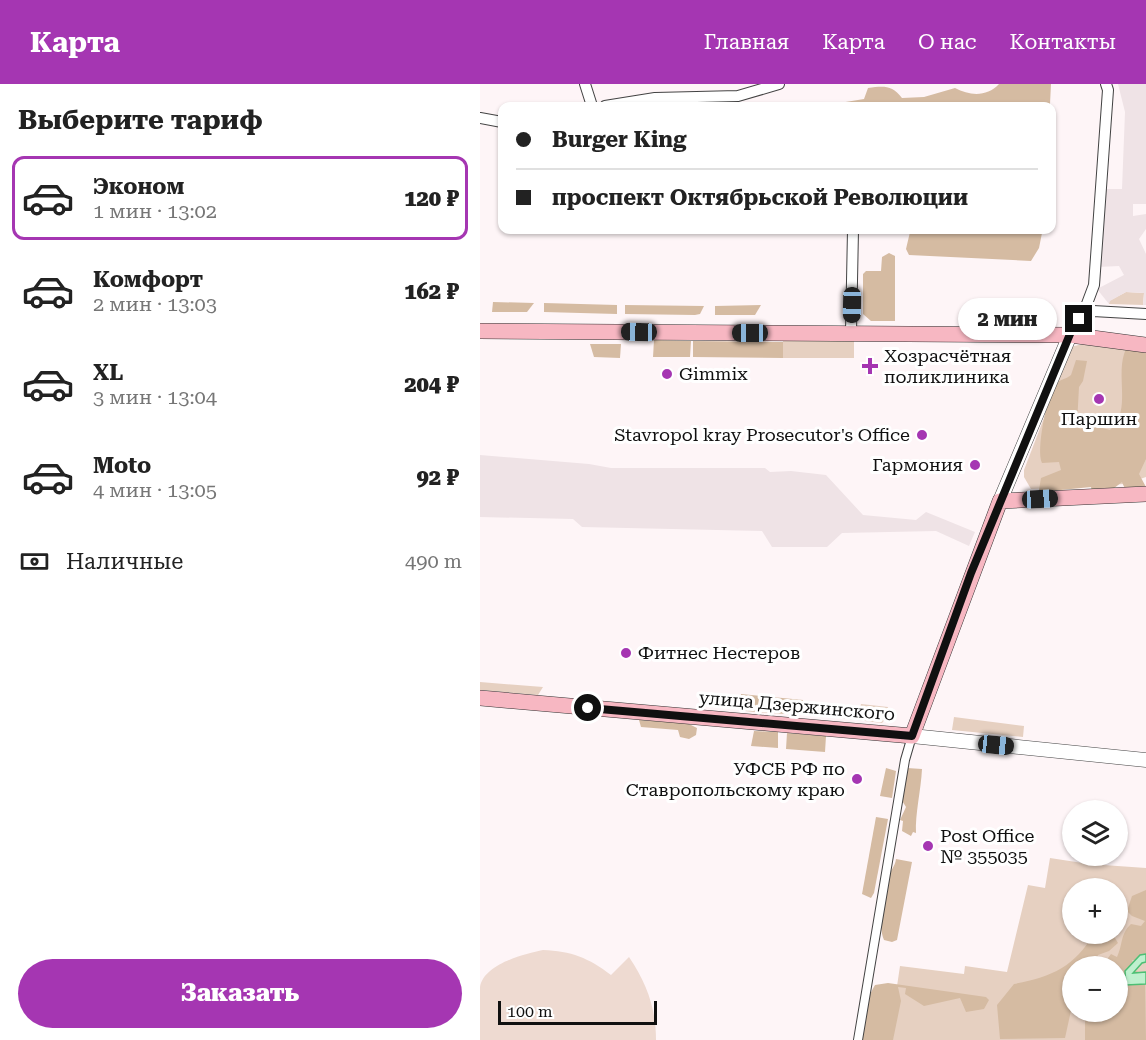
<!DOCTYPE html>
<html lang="ru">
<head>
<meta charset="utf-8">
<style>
  :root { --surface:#fff; --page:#f2f2f2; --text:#222; --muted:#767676; --line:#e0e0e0; --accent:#a536b2 }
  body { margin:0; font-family:"Roboto Serif",serif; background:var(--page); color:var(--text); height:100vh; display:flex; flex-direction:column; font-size:22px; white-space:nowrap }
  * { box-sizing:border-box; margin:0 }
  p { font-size:20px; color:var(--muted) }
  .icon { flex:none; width:33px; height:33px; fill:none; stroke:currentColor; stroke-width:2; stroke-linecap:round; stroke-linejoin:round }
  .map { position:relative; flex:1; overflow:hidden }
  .side { display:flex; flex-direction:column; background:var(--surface); width:480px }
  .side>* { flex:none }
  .guide { position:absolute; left:18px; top:18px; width:558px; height:132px; border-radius:12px; box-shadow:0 2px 4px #0004; display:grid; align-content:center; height:132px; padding:0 18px; background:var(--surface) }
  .buttons { position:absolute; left:582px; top:716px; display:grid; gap:12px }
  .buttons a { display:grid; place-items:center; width:66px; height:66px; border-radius:50%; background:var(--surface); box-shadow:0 2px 4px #0004; font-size:30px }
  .scale { position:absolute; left:18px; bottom:15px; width:159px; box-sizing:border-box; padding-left:6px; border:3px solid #101010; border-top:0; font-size:16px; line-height:21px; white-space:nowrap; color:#101010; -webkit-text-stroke:4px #fff; paint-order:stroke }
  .end { position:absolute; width:27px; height:27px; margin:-14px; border:8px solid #101010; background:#fff; box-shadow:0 0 0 3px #fff }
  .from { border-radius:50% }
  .bubble { position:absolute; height:42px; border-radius:21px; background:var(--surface); box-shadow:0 2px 4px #0004; font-size:20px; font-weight:800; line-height:42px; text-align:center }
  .car { position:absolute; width:18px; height:36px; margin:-18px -9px; border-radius:8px; box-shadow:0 0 4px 2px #0007; background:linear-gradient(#222 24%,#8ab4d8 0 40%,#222 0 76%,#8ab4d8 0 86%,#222 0) }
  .guide b { display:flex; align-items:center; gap:21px; height:57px; font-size:22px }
  .guide b+b { border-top:2px solid var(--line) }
  .guide i { width:15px; height:15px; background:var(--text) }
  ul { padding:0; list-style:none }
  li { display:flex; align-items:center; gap:18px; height:84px; margin:0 12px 9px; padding:0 6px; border:3px solid transparent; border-radius:12px }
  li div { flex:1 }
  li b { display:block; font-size:22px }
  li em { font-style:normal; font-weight:800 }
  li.active { border-color:var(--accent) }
  li>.icon { width:54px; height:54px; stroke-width:1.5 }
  h2 { padding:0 18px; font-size:27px; line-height:72px }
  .pay { display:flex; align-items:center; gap:15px; height:66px; padding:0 18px; font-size:22px }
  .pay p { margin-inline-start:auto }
  .cta { display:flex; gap:12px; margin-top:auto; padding:12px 18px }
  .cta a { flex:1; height:69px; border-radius:36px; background:var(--accent); color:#fff; font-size:24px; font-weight:800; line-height:69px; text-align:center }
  header { display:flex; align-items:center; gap:36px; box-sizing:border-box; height:84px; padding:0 30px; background:var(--accent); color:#fff }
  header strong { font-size:28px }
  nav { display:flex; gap:33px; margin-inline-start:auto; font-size:21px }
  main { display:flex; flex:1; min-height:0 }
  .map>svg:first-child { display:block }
  .green { fill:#e6d0c1; fill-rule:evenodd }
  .forest { fill:#d5bba2 }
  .pitch { fill:#eedad1 }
  .plaza { fill:#efe3e6 }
  .water { fill:#bef0ce; stroke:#4dbf74; stroke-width:1.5 }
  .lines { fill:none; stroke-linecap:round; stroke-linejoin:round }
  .pedestrian-casing { stroke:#434343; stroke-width:10 }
  .minor-casing { stroke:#434343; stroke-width:12 }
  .tertiary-casing { stroke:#434343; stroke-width:15 }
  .secondary-casing { stroke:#323232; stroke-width:16 }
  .pedestrian { stroke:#fff; stroke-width:8 }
  .minor { stroke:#fff; stroke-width:10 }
  .tertiary { stroke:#fff; stroke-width:14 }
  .secondary { stroke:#f7b7c2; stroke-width:15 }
  .route { stroke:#101010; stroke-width:8 }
  .poi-dot { fill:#a536b2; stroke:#fff; stroke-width:2 }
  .labels { text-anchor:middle; stroke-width:6; stroke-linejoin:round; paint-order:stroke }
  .poi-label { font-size:18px; fill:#101010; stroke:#fff; text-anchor:start }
  .street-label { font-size:18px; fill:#101010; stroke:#fff }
</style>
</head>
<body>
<header>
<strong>Карта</strong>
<nav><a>Главная</a><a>Карта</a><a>О нас</a><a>Контакты</a></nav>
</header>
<main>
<section class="side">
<h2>Выберите тариф</h2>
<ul>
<li class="active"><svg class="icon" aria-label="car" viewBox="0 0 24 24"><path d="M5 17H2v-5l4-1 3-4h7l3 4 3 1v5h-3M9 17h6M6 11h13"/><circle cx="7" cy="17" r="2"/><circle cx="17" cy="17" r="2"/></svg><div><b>Эконом</b><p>1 мин · 13:02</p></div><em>120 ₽</em></li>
<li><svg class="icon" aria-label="car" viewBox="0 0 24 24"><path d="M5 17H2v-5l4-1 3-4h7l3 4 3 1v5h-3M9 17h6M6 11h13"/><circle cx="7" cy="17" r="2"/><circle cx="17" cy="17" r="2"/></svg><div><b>Комфорт</b><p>2 мин · 13:03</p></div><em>162 ₽</em></li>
<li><svg class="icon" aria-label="car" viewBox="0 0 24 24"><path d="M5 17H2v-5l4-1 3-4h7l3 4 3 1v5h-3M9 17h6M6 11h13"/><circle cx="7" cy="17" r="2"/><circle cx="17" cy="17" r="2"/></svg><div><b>XL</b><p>3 мин · 13:04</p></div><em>204 ₽</em></li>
<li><svg class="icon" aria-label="car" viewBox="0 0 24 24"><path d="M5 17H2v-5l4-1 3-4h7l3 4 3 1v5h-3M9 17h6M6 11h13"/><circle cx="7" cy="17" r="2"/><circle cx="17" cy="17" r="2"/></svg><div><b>Moto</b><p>4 мин · 13:05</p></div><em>92 ₽</em></li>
</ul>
<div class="pay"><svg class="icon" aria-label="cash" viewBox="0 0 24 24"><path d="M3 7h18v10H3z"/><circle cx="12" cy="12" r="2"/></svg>Наличные<p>490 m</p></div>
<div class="cta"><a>Заказать</a></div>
</section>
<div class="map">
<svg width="666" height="956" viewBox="0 0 666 956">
  <rect width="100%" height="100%" fill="#fef5f7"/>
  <g class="green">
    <path d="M646,208L664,209L663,221L629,220V217Z"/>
    <rect x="303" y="251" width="71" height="23"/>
    <path d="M608,259L666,265V393L645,400L551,405L544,393V386L590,266L594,262Z"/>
    <path d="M0,598L63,603L58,611L0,606Z"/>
    <path d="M381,620L408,623L407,633L402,639L341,632L338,629L339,621L380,625Z"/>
    <path d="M474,633L544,642L543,653L472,646Z"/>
    <path d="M570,774L609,780L666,784V956H409L420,882L484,890L485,882L527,888L548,801L565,804ZM592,804H638V849H592ZM592,882H638V927H592Z"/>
  </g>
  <g class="forest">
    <path d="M519,0H571L570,20L567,22H341L384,15L388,4C404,2 412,1 422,14L444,13L475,4C490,12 507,13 519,0Z"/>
    <path d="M438,146H548L562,149L559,164L551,177L429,171L426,165L430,148H437Z"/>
    <path d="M409,169L415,172V237H391L383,230V190L386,187H401L402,173Z"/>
    <path d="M13,218L54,219L47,228H12Z"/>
    <path d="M64,219L137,221V230L64,228Z"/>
    <path d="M145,221L224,222L220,230L215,231L145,230Z"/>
    <path d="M281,221L275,231H235V222Z"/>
    <path d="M174,256L211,257L210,273H173Z"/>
    <path d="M213,257L303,258V274L213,273Z"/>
    <path d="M110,260H141L140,274L114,273Z"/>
    <path d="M646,265H666V375L659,390L666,403L645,405L642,398L633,405L612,408L611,403L561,408L559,406L561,394L581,386L579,378L562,379C556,367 566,316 574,304C580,293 584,297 591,291L596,276L607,277L603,297L599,303L597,340L600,345L612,341L630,346C653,327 634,290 646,265Z"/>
    <path d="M261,610L323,616L319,631L265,627L261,625Z"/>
    <path d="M159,636L207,639L217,644L216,651L209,655L200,653L198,646L161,643Z"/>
    <path d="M274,647L298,648V664L271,662Z"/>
    <path d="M307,649L346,652L345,668L306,665Z"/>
    <path d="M406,684L416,687L412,714L400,712Z"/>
    <path d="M427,684L442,685C441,706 435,730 436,749L433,748L431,752L422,747L423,737L420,736L426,723L421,715Z"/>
    <path d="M396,733L408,735L394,809L391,814L382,810Z"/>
    <path d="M416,775L432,778L417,856L412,858L404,856C397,840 405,811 409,793C410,786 415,783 416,775Z"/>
    <path d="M666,806V876H652L656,887L665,891L666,956H605V927H638V882H622L631,870L637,873C643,861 640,850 651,840L661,842L665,837L652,832L647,827L652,812Z"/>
    <path d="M614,849H632L638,859L629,867L618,871L614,882H592V922L585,954L520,955L517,921L534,900C571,893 595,883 614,849Z"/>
    <path d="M408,899L506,913L509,916L504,925L486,928L480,914L444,922L425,910L426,904L418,903L421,917L413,956H377C379,940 387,914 395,901Z"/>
  </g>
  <path class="pitch" d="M63,866C91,867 109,874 131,891L149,873C167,900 176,924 176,956H0C0,939 0,920 0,903C4,880 44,870 63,866Z"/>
  <g class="plaza">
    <path d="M638,0H666V120H653V132L666,130V145L659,155L666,170V221H663L664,209L646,208L630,217L629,220L617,205L644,191L639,182L618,183L625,105H642L645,28Z"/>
    <path d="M0,371L109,380L131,384H285L290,388L311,387L346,391L383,431L436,436L446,428L495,448L489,462L456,447L362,449L347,463H292L282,447L102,443L93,435L0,433Z"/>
  </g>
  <path class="water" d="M666,870V878L662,879L653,889L666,888V900L646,901L645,887L660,871Z"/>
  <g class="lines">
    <g class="pedestrian-casing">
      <path id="pedestrian" d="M378,956L425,676L432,652"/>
    </g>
    <g class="minor-casing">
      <g id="minor">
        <path d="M105,0L112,22"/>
        <path d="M125,22L175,14L258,12L299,0"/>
        <path d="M0,34L22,38"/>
        <path d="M599,235L613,227L666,230"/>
        <path d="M371,248L373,146"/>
        <path d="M590,251L605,225L614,201L628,6L626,0"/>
      </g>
    </g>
    <g class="tertiary-casing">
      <g id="tertiary">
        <path d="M520,417L590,251"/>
        <path d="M432,652L666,676"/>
      </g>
    </g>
    <g class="secondary-casing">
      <g id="secondary">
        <path d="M0,247L590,251L666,261"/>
        <path d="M0,614L432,652L520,417L666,410"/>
      </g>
    </g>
    <use href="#pedestrian" class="pedestrian"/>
    <use href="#minor" class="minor"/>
    <use href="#tertiary" class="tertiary"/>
    <use href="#secondary" class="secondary"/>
  </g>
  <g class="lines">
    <path class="route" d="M108,624L432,652L491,489L590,250L599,235"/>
  </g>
  <g class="poi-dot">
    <path d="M387 273h6v6h6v6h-6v6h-6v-6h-6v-6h6z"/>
    <circle cx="187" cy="290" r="6"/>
    <circle cx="619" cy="315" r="6"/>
    <circle cx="442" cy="351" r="6"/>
    <circle cx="495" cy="381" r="6"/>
    <circle cx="146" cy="569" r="6"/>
    <circle cx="377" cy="695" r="6"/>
    <circle cx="448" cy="762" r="6"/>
  </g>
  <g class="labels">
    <g class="poi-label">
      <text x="404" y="278">Хозрасчётная<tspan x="404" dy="21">поликлиника</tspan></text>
      <text x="199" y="296">Gimmix</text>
      <text x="619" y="341" text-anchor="middle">Паршин</text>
      <text x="430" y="357" text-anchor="end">Stavropol kray Prosecutor's Office</text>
      <text x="483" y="387" text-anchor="end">Гармония</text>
      <text x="158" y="575">Фитнес Нестеров</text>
      <text x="365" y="691" text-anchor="end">УФСБ РФ по<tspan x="365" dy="21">Ставропольскому краю</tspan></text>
      <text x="460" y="758">Post Office<tspan x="460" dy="21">№ 355035</tspan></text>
    </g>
    <g class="street-label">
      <text transform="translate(317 622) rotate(5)" y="6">улица Дзержинского</text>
    </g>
  </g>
</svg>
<div class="buttons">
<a><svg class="icon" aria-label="layers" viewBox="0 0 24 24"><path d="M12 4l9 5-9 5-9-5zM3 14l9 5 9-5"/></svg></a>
<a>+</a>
<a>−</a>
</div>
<div class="scale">100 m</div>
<i class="end from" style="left:108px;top:624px"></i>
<i class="end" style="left:599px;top:235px"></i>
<div class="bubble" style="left:478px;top:214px;width:99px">2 мин</div>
<i class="car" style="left:372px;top:221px;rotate:181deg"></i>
<i class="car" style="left:159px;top:248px;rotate:271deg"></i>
<i class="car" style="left:270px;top:249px;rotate:270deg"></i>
<i class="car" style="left:560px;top:415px;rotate:87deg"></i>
<i class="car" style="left:516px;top:661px;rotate:96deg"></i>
<div class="guide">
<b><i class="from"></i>Burger King</b>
<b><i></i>проспект Октябрьской Революции</b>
</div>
</div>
</main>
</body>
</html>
